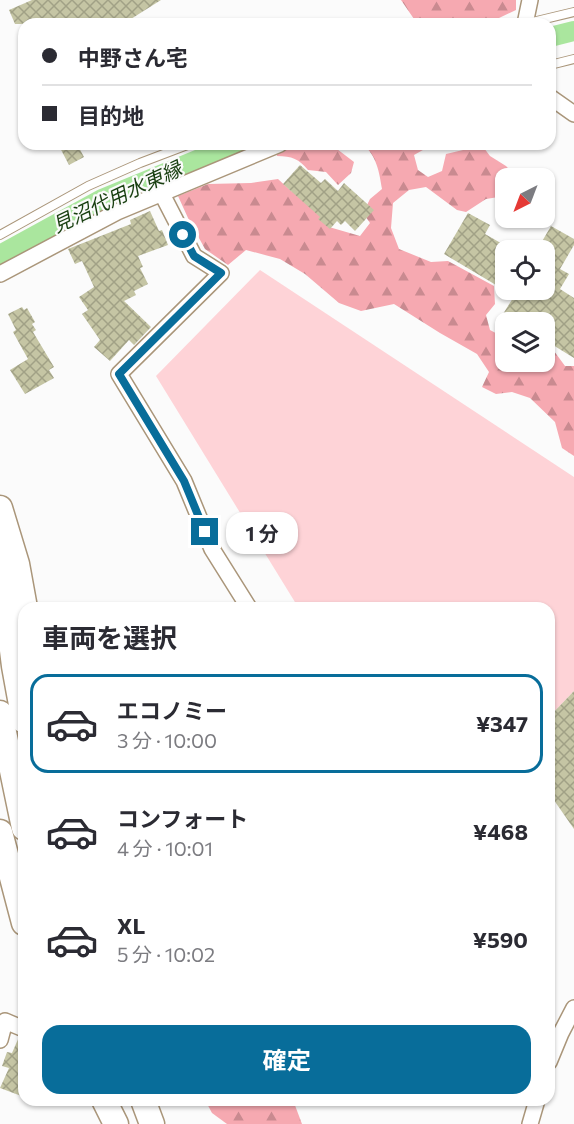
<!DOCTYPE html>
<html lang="ja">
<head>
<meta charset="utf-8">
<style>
  :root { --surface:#fff; --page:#f7f7f7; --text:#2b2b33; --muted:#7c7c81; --line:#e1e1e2; --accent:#086d9a }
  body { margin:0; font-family:Commissioner,"Noto Sans JP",sans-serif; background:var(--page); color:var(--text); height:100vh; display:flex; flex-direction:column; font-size:22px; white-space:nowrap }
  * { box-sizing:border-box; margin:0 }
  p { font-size:20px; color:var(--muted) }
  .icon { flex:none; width:33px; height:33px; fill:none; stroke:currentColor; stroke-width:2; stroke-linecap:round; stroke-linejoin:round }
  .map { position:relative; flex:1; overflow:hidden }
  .sheet { position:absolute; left:18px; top:602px; width:537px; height:504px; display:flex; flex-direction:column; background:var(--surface); border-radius:18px; box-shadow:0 2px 4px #0004 }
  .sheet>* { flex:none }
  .guide { position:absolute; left:18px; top:18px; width:538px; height:132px; border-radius:18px; box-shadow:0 2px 4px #0004; display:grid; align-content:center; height:132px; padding:0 24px; background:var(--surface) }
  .needle { width:39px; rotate:222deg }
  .controls { position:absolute; left:495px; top:168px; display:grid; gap:12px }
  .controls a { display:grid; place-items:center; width:60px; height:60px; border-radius:12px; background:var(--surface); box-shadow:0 2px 4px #0004; font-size:30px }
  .end { position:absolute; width:27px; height:27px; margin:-14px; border:8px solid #086d9a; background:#fff; box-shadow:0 0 0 3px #fff }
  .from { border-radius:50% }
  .bubble { position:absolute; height:42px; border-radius:18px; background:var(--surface); box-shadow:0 2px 4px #0004; font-size:20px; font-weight:700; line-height:42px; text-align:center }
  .guide b { display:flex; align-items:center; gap:21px; height:57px; font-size:22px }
  .guide b+b { border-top:2px solid var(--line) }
  .guide i { width:15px; height:15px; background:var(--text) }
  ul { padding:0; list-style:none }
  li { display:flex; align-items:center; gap:18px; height:99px; margin:0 12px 9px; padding:0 12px; border:3px solid transparent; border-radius:18px }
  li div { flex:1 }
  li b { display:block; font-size:22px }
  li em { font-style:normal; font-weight:700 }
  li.on { border-color:var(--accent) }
  li>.icon { width:54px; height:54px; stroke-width:1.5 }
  h2 { padding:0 24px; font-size:27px; line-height:72px }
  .primary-button { display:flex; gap:12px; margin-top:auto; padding:12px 24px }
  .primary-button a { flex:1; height:69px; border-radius:18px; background:var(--accent); color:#fff; font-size:24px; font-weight:700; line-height:69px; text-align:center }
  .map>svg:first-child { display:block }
  .grass { fill:#fed3d7 }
  .forest { fill:url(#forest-firs) }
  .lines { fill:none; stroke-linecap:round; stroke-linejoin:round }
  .canal { stroke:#aae69e; stroke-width:20 }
  .building { fill:url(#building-cross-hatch) }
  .lane-casing { stroke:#aa967a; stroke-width:10 }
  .street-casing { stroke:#aa967a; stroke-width:18 }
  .primary-casing { stroke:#aa967a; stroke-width:27 }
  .lane { stroke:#fff; stroke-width:8 }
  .street { stroke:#fff; stroke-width:15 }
  .primary { stroke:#fff; stroke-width:24 }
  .route { stroke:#086d9a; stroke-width:8 }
  .labels { text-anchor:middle; stroke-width:4.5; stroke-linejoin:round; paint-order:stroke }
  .water-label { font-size:20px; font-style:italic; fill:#183f10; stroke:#fbfbfb }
</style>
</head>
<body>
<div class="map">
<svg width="574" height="1124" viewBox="0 0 574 1124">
  <defs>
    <pattern id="forest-firs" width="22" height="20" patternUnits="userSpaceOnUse" patternTransform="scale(1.5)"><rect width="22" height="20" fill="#f6a9b1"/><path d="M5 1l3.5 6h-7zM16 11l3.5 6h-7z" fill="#c98a90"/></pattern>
    <pattern id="building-cross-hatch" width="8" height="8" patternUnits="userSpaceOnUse" patternTransform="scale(1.5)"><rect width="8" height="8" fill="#c5c5a4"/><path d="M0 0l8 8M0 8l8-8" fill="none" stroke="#a1a186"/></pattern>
  </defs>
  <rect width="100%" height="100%" fill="#fbfbfb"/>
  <path class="grass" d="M260,270L574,477V691L549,717V608L298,607L156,376Z"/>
  <g class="forest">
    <path d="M401,0H516V10L499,18L473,24H416L414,19Z"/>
    <path d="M275,144H340L337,149L354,162L351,173L338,185L326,172L308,170C299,159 292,156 277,156Z"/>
    <path d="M363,144H432L430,146L414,155L418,170L428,177L442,171L446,154L463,150L475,144H481L490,156L506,166L517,178H506L505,196L486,199L466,212L457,210L426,187L409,190L393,203L391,228L399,249L431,262L448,261L494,286L495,304L486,315L490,330L505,338L506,362H544L545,346L554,351L565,366H574V456L562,448L555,422L530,398L512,392L496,394L482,387L489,372L477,354L440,333L394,304L361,311L339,303L305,274L280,259L246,250L228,265L205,249L188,218L178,196L208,184L251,183L278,179L291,191L314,200L329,227L360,236L370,223L363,213L370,199L382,189C379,171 377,157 363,144Z"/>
    <path d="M205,1100H293L302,1124H227L212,1113Z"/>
  </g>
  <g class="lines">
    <g class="canal">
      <path d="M550,37L574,31"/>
      <path d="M0,255L102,199L236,144"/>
    </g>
  </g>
  <g class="building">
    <path d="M32,0H161L123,24H15L9,10Z"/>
    <path d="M58,144H77L84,157L69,165Z"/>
    <path d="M300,165L321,183L325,179L338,191L344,183L374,210L355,231L345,221L341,225L337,221L330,229L318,219L320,217L283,184Z"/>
    <path d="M150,211L159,231L162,230L168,245L138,256L143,267L140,268L148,284L134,291L136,295L124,301L151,327L134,345L129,340L110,361L94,347L100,340L82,314L88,310L79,297L94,287L82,261L75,264L68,249L131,224L130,220Z"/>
    <path d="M468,213L490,225L485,234L506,246V291L444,254Z"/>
    <path d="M551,226L574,239V245L560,269L569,274L560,289L574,298V358L548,342L551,336L544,332V322H498L518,290H544V250H537Z"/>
    <path d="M22,307L24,310L27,308L35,322L32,324L36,330L33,332L54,367L49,370L54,378L25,394L10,370L28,359L13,332L16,330L8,314Z"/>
    <path d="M574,691V829L549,793V717Z"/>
    <path d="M19,1037L24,1039V1074L21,1073L20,1078L24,1079V1097L0,1088L9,1068L2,1066L7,1052L12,1053Z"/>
  </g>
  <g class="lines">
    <g class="lane-casing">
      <g id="lane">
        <path d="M524,24L574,12"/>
        <path d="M550,65L574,59"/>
        <path d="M0,235L88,186L140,163L190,144"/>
      </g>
    </g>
    <g class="street-casing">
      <g id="street">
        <path d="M525,24L530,0"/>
        <path d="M550,97L574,114"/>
        <path d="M162,194L194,256L221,273L119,374L184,481L212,549L249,608"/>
        <path d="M0,274L117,212L280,144"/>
        <path d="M0,1040L5,1021L24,1029"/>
        <path d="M549,1062L561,1033L574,1008"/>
        <path d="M530,1124L537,1100"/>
      </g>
    </g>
    <g class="primary-casing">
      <g id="primary">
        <path d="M0,508L17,564L25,608"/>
        <path d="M0,556L14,666L24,721"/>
        <path d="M0,713L24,828"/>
        <path d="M0,832L24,923"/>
        <path d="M104,1100L116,1124"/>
        <path d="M143,1100L152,1124"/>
      </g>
    </g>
    <use href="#lane" class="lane"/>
    <use href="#street" class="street"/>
    <use href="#primary" class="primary"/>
  </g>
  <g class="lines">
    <path class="route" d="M183,235L194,256L221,273L119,374L184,481L205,532"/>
  </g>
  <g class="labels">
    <g class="water-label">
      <text transform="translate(117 197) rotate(-25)" y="7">見沼代用水東縁</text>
    </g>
  </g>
</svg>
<div class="controls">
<a><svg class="needle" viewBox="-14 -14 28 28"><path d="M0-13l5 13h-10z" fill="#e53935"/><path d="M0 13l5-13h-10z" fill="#7c7c81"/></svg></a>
<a><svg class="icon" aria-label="locate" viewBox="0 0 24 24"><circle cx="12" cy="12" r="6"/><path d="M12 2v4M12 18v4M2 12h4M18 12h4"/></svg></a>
<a><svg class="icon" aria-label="layers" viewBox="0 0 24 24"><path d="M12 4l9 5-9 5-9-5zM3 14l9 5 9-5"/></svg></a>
</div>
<i class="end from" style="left:183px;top:235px"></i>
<i class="end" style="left:205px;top:532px"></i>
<div class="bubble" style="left:226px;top:512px;width:72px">1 分</div>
<div class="guide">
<b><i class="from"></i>中野さん宅</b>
<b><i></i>目的地</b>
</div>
<section class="sheet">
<h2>車両を選択</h2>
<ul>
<li class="on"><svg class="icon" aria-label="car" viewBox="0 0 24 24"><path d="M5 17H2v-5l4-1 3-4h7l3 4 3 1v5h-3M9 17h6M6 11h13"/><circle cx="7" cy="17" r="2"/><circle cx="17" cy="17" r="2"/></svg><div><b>エコノミー</b><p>3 分 · 10:00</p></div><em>¥347</em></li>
<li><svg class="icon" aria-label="car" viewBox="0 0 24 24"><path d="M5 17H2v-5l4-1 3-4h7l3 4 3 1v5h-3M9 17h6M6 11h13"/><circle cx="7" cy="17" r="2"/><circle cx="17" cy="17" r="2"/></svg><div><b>コンフォート</b><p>4 分 · 10:01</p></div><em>¥468</em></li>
<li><svg class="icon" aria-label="car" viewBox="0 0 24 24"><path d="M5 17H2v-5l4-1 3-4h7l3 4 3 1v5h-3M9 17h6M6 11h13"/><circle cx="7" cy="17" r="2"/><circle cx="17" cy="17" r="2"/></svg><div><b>XL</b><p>5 分 · 10:02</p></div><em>¥590</em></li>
</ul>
<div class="primary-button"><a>確定</a></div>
</section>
</div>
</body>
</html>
